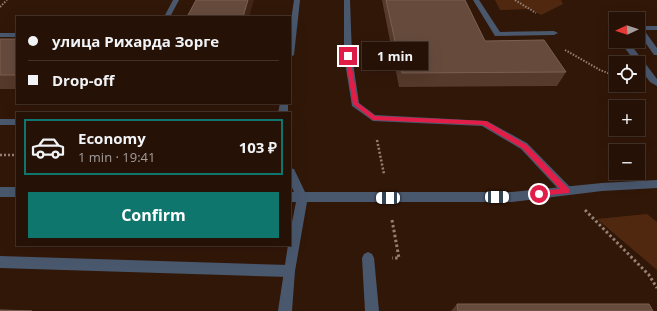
<!DOCTYPE html>
<html lang="en">
<head>
<meta charset="utf-8">
<style>
  :root { --surface:#251106; --page:#2d1a10; --text:#f1f3f6; --muted:#a39d9b; --line:#423128; --accent:#0f766e }
  body { margin:0; font-family:"Open Sans",sans-serif; background:var(--page); color:var(--text); height:100vh; display:flex; flex-direction:column; font-size:15px; white-space:nowrap }
  * { box-sizing:border-box; margin:0 }
  p { font-size:13px; color:var(--muted) }
  .icon { flex:none; width:22px; height:22px; fill:none; stroke:currentColor; stroke-width:2; stroke-linecap:round; stroke-linejoin:round }
  .map { position:relative; flex:1; overflow:hidden }
  .drawer { position:absolute; left:16px; top:112px; width:275px; height:134px; display:flex; flex-direction:column; background:var(--surface); border-radius:0px; box-shadow:0 4px 16px #0002,0 0 0 1px var(--line) }
  .drawer>* { flex:none }
  .top-card { position:absolute; left:16px; top:16px; width:275px; height:88px; border-radius:0px; box-shadow:0 4px 16px #0002,0 0 0 1px var(--line); display:grid; align-content:center; height:88px; padding:0 12px; background:var(--surface) }
  .needle { width:26px; rotate:266deg }
  .buttons { position:absolute; left:609px; top:12px; display:grid; gap:8px }
  .buttons a { display:grid; place-items:center; width:36px; height:36px; border-radius:0px; background:var(--surface); box-shadow:0 4px 16px #0002,0 0 0 1px var(--line); font-size:20px }
  .end { position:absolute; width:18px; height:18px; margin:-9px; border:5px solid #e11d48; background:#fff; box-shadow:0 0 0 2px #fff }
  .from { border-radius:50% }
  .bubble { position:absolute; height:28px; border-radius:0px; background:var(--surface); box-shadow:0 4px 16px #0002,0 0 0 1px var(--line); font-size:13px; font-weight:700; line-height:28px; text-align:center }
  .car { position:absolute; width:12px; height:24px; margin:-12px -6px; border-radius:5px; box-shadow:0 0 3px 1px #0007; background:linear-gradient(#fff 24%,#345 0 40%,#fff 0 76%,#345 0 86%,#fff 0) }
  .top-card b { display:flex; align-items:center; gap:14px; height:38px; font-size:15px }
  .top-card b+b { border-top:1px solid var(--line) }
  .top-card i { width:10px; height:10px; background:var(--text) }
  ul { padding:7px 0 0; list-style:none }
  li { display:flex; align-items:center; gap:12px; height:56px; margin:0 8px 6px; padding:0 4px; border:2px solid var(--line); border-radius:0px }
  li div { flex:1 }
  li b { display:block; font-size:15px }
  li em { font-style:normal; font-weight:700 }
  li.active { border-color:var(--accent) }
  li>.icon { width:36px; height:36px; stroke-width:1.5 }
  .primary-button { display:flex; gap:8px; margin-top:auto; padding:8px 12px }
  .primary-button a { flex:1; height:46px; border-radius:0px; background:var(--accent); color:#fff; font-size:16px; font-weight:700; line-height:46px; text-align:center }
  .map>svg:first-child { display:block }
  .green { fill:#502810 }
  .lines { fill:none; stroke-linecap:round; stroke-linejoin:round }
  .path-far2 { stroke:#968074; stroke-width:2; stroke-dasharray:1.5 1.5; stroke-linecap:butt }
  .path-far1 { stroke:#968074; stroke-width:2.5; stroke-dasharray:2 2; stroke-linecap:butt }
  .path { stroke:#968074; stroke-width:3; stroke-dasharray:2.5 2.5; stroke-linecap:butt }
  .service { fill:#4a586e; fill-rule:evenodd }
  .minor { fill:#4a586e; fill-rule:evenodd }
  .wall { fill:#563a2b }
  .shaded-wall { fill:#412516 }
  .building { fill:#664b3d; stroke:#7a6053 }
  .route { fill:#e11d48 }
</style>
</head>
<body>
<div class="map">
<svg width="657" height="311" viewBox="0 0 657 311">
  <rect width="100%" height="100%" fill="#311708"/>
  <g class="green">
    <path d="M495,0H561L563,4L541,15L531,9L500,10Z"/>
    <path d="M647,214L657,222V270L597,219Z"/>
  </g>
  <g class="lines">
    <g class="path-far2">
      <path d="M515,0L536,13"/>
      <path d="M0,7L7,0"/>
      <path d="M565,50L600,70L616,76"/>
    </g>
    <g class="path-far1">
      <path d="M377,140L384,174"/>
      <path d="M0,155H17"/>
    </g>
    <g class="path">
      <path d="M585,210L649,275L657,288"/>
      <path d="M392,220L399,258H392"/>
    </g>
    <g class="service">
      <path d="M173,0H179L170,17H164Z"/>
      <path d="M344,0H350L352,56L359,103L375,115L487,121L527,143L571,188L572,191L571,194L567,195L563,194L521,149L482,126L373,121L352,106L344,56Z"/>
      <path d="M473,0H479L500,32L554,31L558,33L554,35L495,36Z"/>
      <path d="M638,26H657V30H644L657,48V55H654L638,32Z"/>
      <rect x="0" y="33" width="17" height="4"/>
      <path d="M622,41H628L657,79V86L650,82L638,66V63H636L621,43Z"/>
      <rect x="0" y="119" width="17" height="6"/>
      <path d="M0,256L289,265L293,267L295,271L293,275L289,277L0,268Z"/>
    </g>
    <g class="minor">
      <path d="M294,0H300L294,55L290,57V27Z"/>
      <path d="M280,103H288V113H278Z"/>
      <path d="M290,168L294,169L305,192H512L602,183L657,180V188L602,191L512,202H307L295,271L292,311H278L288,245H290V232L296,202H290V192H294L290,183Z"/>
      <rect x="0" y="187" width="17" height="10"/>
      <path d="M368,252L372,254L374,258L379,311H365L362,258L364,254Z"/>
    </g>
  </g>
  <g class="wall">
    <path d="M382,0H465L485,41L566,72L557,86L399,87Z"/>
    <rect x="0" y="39" width="17" height="50"/>
    <path d="M457,304L653,311H451Z"/>
  </g>
  <path class="shaded-wall" d="M248,0H254L249,17H243Z"/>
  <g class="building">
    <path d="M196,0H248L243,17H187Z"/>
    <path d="M386,0H465L485,41L544,40L566,72L402,73Z"/>
    <rect x="0" y="39" width="17" height="36"/>
    <path d="M457,304H649L653,311H458Z"/>
    <path d="M0,310L32,311H0Z"/>
  </g>
  <path class="route" d="M348,54L350,56L358,103L375,116L486,121L527,145L569,189V193L537,196V192L539,191L560,189L522,148L483,125L373,120L353,104L345,56Z"/>
</svg>
<div class="buttons">
<a><svg class="needle" viewBox="-14 -14 28 28"><path d="M0-13l5 13h-10z" fill="#e53935"/><path d="M0 13l5-13h-10z" fill="#a39d9b"/></svg></a>
<a><svg class="icon" aria-label="locate" viewBox="0 0 24 24"><circle cx="12" cy="12" r="6"/><path d="M12 2v4M12 18v4M2 12h4M18 12h4"/></svg></a>
<a>+</a>
<a>−</a>
</div>
<i class="end from" style="left:539px;top:194px"></i>
<i class="end" style="left:348px;top:56px"></i>
<div class="bubble" style="left:362px;top:42px;width:66px">1 min</div>
<i class="car" style="left:497px;top:197px;rotate:90deg"></i>
<i class="car" style="left:388px;top:198px;rotate:270deg"></i>
<div class="top-card">
<b><i class="from"></i>улица Рихарда Зорге</b>
<b><i></i>Drop-off</b>
</div>
<section class="drawer">
<ul>
<li class="active"><svg class="icon" aria-label="car" viewBox="0 0 24 24"><path d="M5 17H2v-5l4-1 3-4h7l3 4 3 1v5h-3M9 17h6M6 11h13"/><circle cx="7" cy="17" r="2"/><circle cx="17" cy="17" r="2"/></svg><div><b>Economy</b><p>1 min · 19:41</p></div><em>103 ₽</em></li>
</ul>
<div class="primary-button"><a>Confirm</a></div>
</section>
</div>
</body>
</html>
